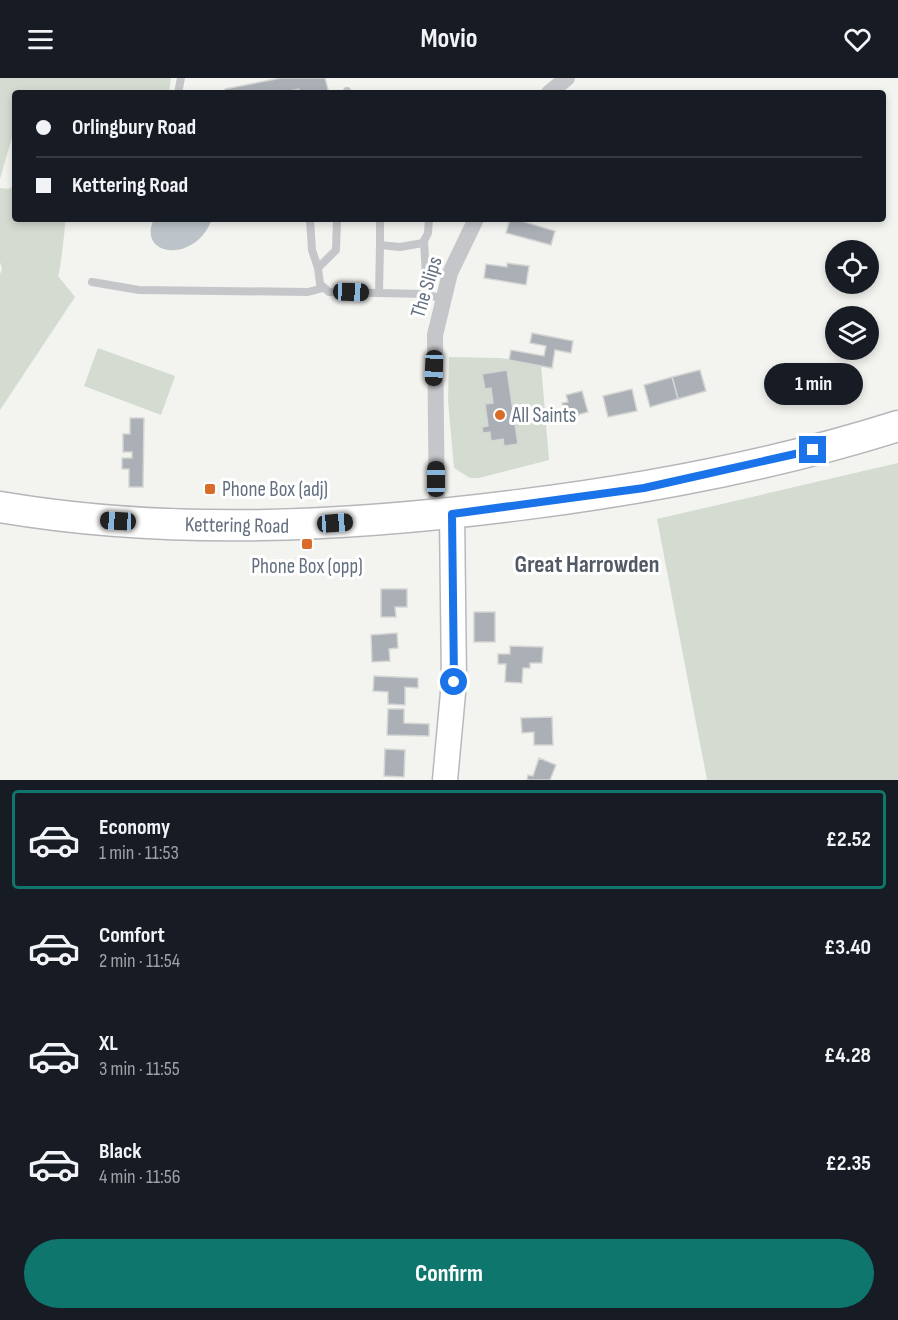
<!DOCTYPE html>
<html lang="en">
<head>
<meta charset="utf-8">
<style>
  :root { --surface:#171b24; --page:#20242c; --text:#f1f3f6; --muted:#9ea1a6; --line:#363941; --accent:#0f766e }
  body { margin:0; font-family:"Sofia Sans Condensed",sans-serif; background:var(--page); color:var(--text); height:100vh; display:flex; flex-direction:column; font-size:22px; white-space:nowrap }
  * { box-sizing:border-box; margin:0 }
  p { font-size:20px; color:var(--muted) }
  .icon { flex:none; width:33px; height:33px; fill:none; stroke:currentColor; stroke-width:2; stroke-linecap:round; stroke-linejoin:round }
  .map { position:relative; height:702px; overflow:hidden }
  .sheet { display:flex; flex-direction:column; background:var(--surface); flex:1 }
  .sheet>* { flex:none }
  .hud { position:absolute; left:12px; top:12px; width:874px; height:132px; border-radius:6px; box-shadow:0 3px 9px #0003; display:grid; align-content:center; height:132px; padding:0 24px; background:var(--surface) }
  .fabs { position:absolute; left:825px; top:162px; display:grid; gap:12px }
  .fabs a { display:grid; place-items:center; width:54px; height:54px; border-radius:50%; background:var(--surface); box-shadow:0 3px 9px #0003; font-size:30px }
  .end { position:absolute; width:27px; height:27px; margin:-14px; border:8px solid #1a73e8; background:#fff; box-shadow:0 0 0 3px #fff }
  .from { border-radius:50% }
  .bubble { position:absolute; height:42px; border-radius:21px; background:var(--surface); box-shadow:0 3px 9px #0003; font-size:20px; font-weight:700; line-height:42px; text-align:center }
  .car { position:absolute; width:18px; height:36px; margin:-18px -9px; border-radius:8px; box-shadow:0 0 4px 2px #0007; background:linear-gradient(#222 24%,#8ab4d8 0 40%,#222 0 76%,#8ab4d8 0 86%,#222 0) }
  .hud b { display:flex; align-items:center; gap:21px; height:57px; font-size:22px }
  .hud b+b { border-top:2px solid var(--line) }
  .hud i { width:15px; height:15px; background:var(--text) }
  ul { padding:10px 0 0; list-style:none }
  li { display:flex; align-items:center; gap:18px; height:99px; margin:0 12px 9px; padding:0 12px; border:3px solid transparent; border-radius:6px }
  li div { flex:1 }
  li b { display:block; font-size:22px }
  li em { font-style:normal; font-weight:700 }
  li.active { border-color:var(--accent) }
  li>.icon { width:54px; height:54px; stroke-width:1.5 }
  .action { display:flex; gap:12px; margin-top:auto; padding:12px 24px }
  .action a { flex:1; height:69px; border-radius:36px; background:var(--accent); color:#fff; font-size:24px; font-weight:700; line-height:69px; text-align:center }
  header { display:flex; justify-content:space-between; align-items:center; height:78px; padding:0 24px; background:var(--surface); font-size:27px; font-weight:700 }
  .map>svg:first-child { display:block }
  .green { fill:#d4dbd1 }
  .water { fill:#bcc4c9 }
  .building { fill:#aab0b6; stroke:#d5d5d3; stroke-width:1.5 }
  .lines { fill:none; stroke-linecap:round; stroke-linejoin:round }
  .secondary-casing { stroke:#b6b9be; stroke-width:27 }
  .highway-casing { stroke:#b4b6ba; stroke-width:33 }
  .lane { stroke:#c4c6ca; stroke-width:8 }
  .street { stroke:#c4c6ca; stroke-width:16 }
  .secondary { stroke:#fff; stroke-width:24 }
  .highway { stroke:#fff; stroke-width:30 }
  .route { stroke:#1a73e8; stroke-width:8 }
  .poi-dot { fill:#da6c2a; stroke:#fff; stroke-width:2 }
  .labels { text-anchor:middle; stroke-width:6; stroke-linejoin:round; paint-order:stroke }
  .street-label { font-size:21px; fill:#647080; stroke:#fff }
  .poi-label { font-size:21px; fill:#647080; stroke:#fff; text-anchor:start }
  .quarter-label { font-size:24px; font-weight:bold; fill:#525a65; stroke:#fff }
</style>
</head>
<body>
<header><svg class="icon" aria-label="menu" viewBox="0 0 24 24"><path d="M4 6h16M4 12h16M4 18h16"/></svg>Movio<svg class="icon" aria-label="heart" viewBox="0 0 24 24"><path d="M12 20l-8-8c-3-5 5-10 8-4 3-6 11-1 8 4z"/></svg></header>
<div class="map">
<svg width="898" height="702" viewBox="0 0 898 702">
  <rect width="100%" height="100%" fill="#f3f4f0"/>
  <g class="green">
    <path d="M0,0H171L169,15H15V49L0,101Z"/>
    <path d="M15,107V141H65C66,147 60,194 58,198L75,219L0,332V196L2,191L0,184V110L9,111Z"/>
    <path d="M98,270L175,298L161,337L84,308Z"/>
    <path d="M449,279L500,280L541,286L549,382L479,400H470L454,390L448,323Z"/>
    <path d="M898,385V702H707L657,441Z"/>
  </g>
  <path class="water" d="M154,141H212C195,187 136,178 154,141Z"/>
  <g class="building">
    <path d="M281,0H325L329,15H300L299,11L278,15H226L225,11Z"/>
    <path d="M510,141H521V143L555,153L551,167L506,155Z"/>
    <path d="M507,185L529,188L526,207L484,200L486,186L507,189Z"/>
    <path d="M532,255L573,263L571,275L555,272L552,290L509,282L511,272L544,278L546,268L530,265Z"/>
    <path d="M507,292L518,366L504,368L503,361L491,363L490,354L483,355L482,349L488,348L485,326L493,325L491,310L485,311L482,296Z"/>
    <path d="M700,292L706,313L678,321L672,299Z"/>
    <path d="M672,299L678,321L650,329L644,307Z"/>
    <path d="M632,311L637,333L608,339L603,318Z"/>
    <path d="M582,313L588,334L567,340L562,325L568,324L566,317Z"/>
    <path d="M130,340H144L143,409H129V391H122V380H132V374H123V356H130Z"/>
    <path d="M381,511H407V529H395L396,539H381Z"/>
    <rect x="474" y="534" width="21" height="30"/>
    <path d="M397,555L398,570L389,571L390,583L372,584L371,557Z"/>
    <path d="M510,568L543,569L542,585H530V590H523L522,605L505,604L506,586H498V576H510Z"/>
    <path d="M374,598L418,600V610L405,609V627L388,626V614L373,613Z"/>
    <path d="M388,631H404V645L429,646V658L387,657Z"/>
    <path d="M552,639L553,667H534V654L522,655L521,640Z"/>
    <path d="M385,671L405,672L404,699L384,698Z"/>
    <path d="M539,680L556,687L550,702H527L528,697L533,698Z"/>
  </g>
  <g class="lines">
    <g class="secondary-casing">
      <path id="secondary" d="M445,702L454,604L452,436"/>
    </g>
    <g class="highway-casing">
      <path id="highway" d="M0,429C172,458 346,449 519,427C647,411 775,387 898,348"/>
    </g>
    <g class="lane">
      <path d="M347,13V15"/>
      <path d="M178,15L181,0"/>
      <path d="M310,141L312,172L318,190L336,172L337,141"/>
      <path d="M380,141V167L400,169L423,165L428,155L429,141"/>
      <path d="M424,163L427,216"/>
      <path d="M318,190L320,206L329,214L427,216L442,221"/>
      <path d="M92,204L139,212L308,214L323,210"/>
      <path d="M379,215L380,167"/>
    </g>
    <g class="street">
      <path d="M549,15L567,0"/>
      <path d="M437,437L435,257L450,195L476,141"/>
    </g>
    <use href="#secondary" class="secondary"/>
    <use href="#highway" class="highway"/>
  </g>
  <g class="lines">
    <path class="route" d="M454,604L452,436L644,410L813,372"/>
  </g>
  <g class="poi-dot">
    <circle cx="500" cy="337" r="6"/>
    <rect x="204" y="405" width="12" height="12" rx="3"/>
    <rect x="301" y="460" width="12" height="12" rx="3"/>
  </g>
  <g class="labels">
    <g class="street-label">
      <text transform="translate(426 209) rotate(-73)" y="7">The Slips</text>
      <text transform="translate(237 447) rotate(1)" y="7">Kettering Road</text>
    </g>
    <g class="poi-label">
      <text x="512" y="344">All Saints</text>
      <text x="222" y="418">Phone Box (adj)</text>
      <text x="307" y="495" text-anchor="middle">Phone Box (opp)</text>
    </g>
    <g class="quarter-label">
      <text x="587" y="494">Great Harrowden</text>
    </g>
  </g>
</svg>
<div class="fabs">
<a><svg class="icon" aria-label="locate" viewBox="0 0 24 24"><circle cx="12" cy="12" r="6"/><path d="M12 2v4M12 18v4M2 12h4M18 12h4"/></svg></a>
<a><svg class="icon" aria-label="layers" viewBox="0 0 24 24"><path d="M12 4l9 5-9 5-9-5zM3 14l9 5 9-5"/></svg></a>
</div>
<i class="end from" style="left:454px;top:604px"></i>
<i class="end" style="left:813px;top:372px"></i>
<div class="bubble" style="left:764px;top:285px;width:99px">1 min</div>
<i class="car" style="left:351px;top:214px;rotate:92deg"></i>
<i class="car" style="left:434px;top:290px;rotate:182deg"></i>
<i class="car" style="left:436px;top:401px;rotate:0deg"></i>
<i class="car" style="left:118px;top:443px;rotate:273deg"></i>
<i class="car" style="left:335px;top:445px;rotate:86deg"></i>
<div class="hud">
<b><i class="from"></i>Orlingbury Road</b>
<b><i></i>Kettering Road</b>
</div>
</div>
<section class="sheet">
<ul>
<li class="active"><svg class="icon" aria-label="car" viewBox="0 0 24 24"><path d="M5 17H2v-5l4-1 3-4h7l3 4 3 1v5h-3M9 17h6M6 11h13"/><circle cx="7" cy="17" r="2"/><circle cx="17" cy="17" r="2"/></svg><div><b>Economy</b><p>1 min · 11:53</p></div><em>£2.52</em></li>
<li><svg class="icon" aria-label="car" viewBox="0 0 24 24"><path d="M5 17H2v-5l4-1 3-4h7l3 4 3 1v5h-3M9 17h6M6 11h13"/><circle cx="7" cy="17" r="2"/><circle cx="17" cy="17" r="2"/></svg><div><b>Comfort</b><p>2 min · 11:54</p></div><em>£3.40</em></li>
<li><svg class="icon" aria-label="car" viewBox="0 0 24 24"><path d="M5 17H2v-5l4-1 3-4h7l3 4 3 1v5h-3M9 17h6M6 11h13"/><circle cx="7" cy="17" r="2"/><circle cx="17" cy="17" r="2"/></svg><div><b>XL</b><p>3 min · 11:55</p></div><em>£4.28</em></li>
<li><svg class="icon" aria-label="car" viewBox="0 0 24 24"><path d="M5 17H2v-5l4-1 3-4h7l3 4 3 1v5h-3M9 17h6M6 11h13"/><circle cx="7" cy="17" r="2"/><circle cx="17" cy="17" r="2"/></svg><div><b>Black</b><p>4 min · 11:56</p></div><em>£2.35</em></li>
</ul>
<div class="action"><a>Confirm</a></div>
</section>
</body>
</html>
